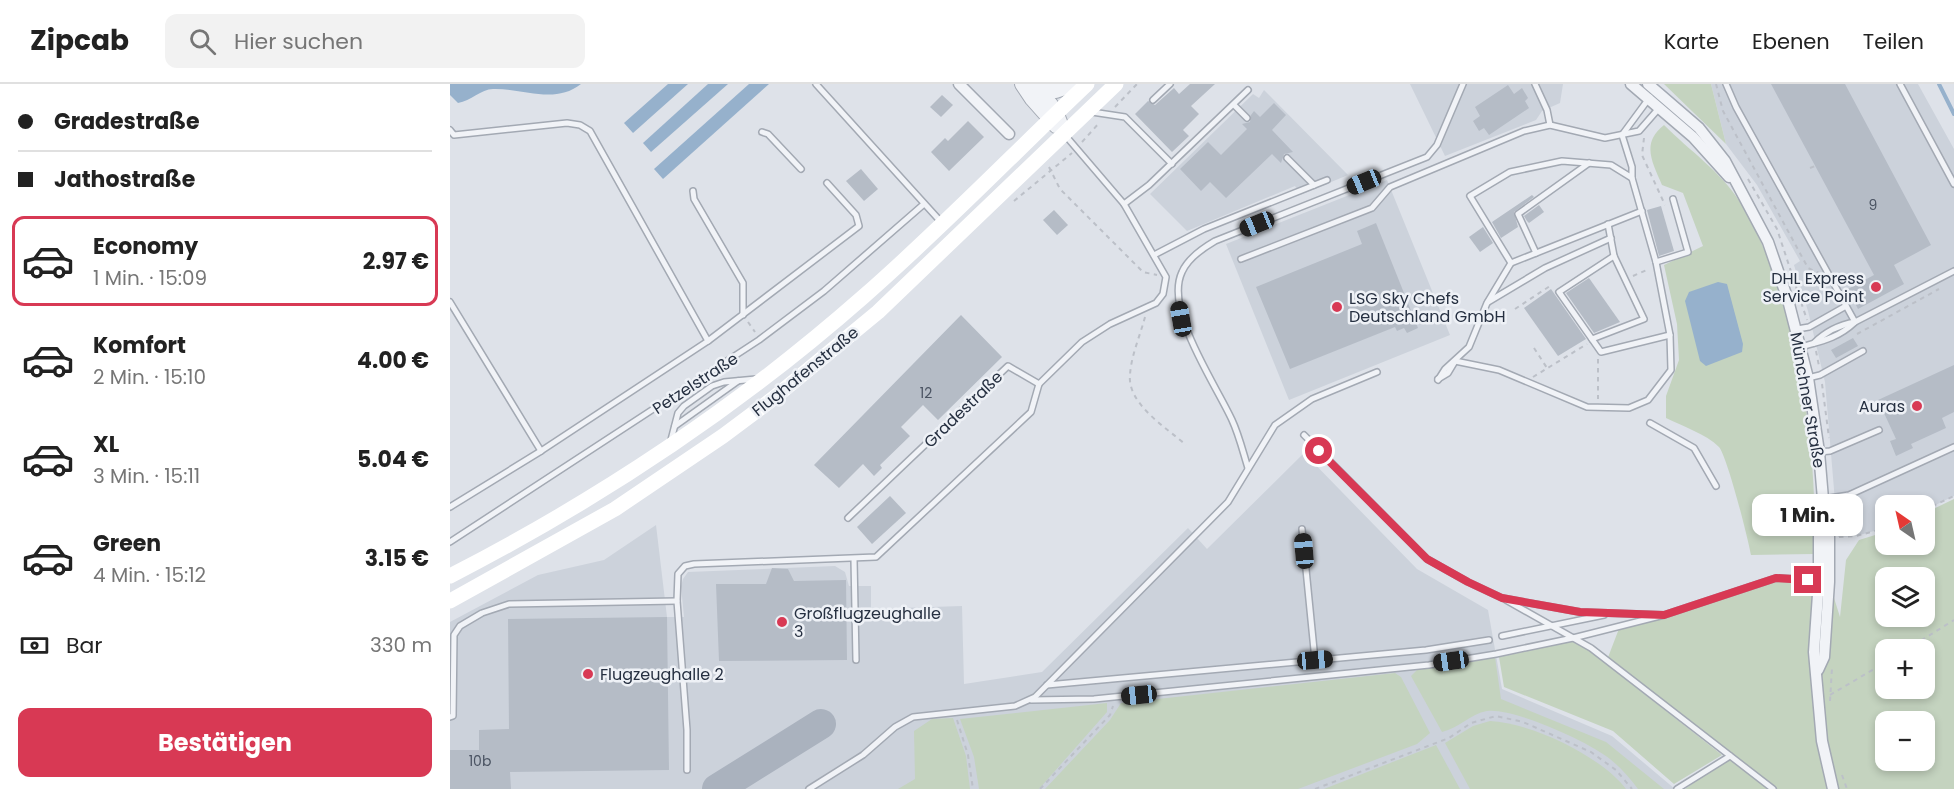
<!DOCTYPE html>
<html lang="de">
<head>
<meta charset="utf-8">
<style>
  :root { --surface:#fff; --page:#f2f2f2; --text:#222; --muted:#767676; --line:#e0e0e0; --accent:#d83954 }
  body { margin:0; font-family:Poppins,sans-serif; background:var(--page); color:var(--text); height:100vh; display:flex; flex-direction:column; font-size:22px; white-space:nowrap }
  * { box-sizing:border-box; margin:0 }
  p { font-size:20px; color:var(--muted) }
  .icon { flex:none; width:33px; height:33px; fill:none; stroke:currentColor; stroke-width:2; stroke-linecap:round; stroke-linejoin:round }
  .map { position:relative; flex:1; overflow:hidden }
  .panel { display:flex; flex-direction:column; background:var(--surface); width:450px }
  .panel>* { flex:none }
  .guide { display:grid; align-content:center; height:132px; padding:0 18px; background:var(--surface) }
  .needle { width:39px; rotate:326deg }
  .buttons { position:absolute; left:1425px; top:411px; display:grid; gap:12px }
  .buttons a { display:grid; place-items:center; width:60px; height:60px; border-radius:12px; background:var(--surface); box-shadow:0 3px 9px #0003; font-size:30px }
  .end { position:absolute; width:27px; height:27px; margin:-14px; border:8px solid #d83954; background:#fff; box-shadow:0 0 0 3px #fff }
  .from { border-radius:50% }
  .bubble { position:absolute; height:42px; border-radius:12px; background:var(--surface); box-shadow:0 3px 9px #0003; font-size:20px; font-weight:700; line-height:42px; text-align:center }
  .car { position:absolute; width:18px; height:36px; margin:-18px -9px; border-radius:8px; box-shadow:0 0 4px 2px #0007; background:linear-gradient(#222 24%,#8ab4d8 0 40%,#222 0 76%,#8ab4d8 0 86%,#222 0) }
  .guide b { display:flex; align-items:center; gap:21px; height:57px; font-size:22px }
  .guide b+b { border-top:2px solid var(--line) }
  .guide i { width:15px; height:15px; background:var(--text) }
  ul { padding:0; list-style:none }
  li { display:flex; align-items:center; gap:18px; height:90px; margin:0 12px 9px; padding:0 6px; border:3px solid transparent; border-radius:12px }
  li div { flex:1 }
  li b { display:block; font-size:22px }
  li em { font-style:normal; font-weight:700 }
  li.on { border-color:var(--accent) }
  li>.icon { width:54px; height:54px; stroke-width:1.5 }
  .pay { display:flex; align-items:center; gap:15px; height:66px; padding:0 18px; font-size:22px }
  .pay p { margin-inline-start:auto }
  .button { display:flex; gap:12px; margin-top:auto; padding:12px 18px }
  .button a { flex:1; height:69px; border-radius:12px; background:var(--accent); color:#fff; font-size:24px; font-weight:700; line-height:69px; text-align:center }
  header { display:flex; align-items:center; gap:36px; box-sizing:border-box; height:84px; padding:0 30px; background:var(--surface); border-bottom:2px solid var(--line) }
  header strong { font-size:28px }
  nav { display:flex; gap:33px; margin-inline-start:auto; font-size:21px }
  .search { width:420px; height:54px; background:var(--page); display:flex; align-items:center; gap:15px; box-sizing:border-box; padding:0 21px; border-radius:12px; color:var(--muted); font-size:22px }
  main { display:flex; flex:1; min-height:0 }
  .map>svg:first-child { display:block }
  .built { fill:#ccd2db }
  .green { fill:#c4d3bf; fill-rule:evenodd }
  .water { fill:#96b1cc }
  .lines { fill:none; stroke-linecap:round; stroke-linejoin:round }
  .stream { stroke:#96b1cc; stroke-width:4 }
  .taxiway { stroke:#aab2be; stroke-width:30 }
  .building { fill:#b5bcc6 }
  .service-casing { stroke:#a3a9b3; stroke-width:8 }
  .minor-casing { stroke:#a3a9b3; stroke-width:13 }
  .tertiary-casing { stroke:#a3a9b3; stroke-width:16 }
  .path { stroke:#bcc0c8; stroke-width:2; stroke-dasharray:4.5 4.5; stroke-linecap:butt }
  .service { stroke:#f1f3f7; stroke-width:5 }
  .minor { stroke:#f1f3f7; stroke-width:10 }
  .tertiary { stroke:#f1f3f7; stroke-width:14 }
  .secondary { stroke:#fff; stroke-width:15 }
  .route { stroke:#d83954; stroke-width:8 }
  .poi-dot { fill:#d83954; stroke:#eef1f6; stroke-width:2 }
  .labels { text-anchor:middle; stroke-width:5; stroke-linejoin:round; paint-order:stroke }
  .number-label { font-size:14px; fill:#4a5362 }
  .poi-label { font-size:16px; fill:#263041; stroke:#eef1f6; text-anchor:start }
  .street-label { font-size:16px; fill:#263041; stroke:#eef1f6 }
</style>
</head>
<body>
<header>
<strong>Zipcab</strong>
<div class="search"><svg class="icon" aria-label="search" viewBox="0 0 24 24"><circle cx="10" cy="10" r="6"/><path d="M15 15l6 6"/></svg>Hier suchen</div>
<nav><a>Karte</a><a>Ebenen</a><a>Teilen</a></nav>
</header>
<main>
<section class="panel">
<div class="guide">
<b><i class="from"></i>Gradestraße</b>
<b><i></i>Jathostraße</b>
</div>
<ul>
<li class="on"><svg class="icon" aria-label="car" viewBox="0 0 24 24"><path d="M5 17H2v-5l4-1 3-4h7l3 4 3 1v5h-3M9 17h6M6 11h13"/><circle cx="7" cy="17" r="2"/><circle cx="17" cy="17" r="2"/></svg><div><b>Economy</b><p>1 Min. · 15:09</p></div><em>2.97 €</em></li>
<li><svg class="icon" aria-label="car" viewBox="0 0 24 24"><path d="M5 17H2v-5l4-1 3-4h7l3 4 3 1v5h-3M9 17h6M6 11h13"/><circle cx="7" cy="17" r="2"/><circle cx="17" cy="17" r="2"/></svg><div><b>Komfort</b><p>2 Min. · 15:10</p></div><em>4.00 €</em></li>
<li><svg class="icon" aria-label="car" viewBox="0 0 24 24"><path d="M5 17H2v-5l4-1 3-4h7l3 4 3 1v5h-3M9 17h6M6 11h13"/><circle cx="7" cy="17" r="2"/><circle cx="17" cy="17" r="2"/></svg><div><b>XL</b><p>3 Min. · 15:11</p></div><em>5.04 €</em></li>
<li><svg class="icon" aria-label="car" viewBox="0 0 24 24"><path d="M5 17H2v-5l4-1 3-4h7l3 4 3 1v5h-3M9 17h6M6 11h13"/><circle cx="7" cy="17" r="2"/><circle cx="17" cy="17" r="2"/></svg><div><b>Green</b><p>4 Min. · 15:12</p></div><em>3.15 €</em></li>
</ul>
<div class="pay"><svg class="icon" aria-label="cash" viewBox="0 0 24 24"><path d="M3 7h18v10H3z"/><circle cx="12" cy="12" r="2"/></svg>Bar<p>330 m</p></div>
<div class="button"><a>Bestätigen</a></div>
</section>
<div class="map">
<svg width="1504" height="705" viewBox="0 0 1504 705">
  <rect width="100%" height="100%" fill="#dee2e9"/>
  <g class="built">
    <path d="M960,0H1113L1110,19L1092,27L1086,36L995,72Z"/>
    <path d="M1261,0H1468L1504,65V412L1475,426L1474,422H1436L1435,444L1406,452L1388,453L1375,298L1358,227L1344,181L1350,177L1307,101L1276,60Z"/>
    <path d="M814,6L898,91L850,111L845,102L737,147L700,110L803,10L809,14Z"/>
    <path d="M937,96L1000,251L839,316L776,160Z"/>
    <path d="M854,369L967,485L1038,526L1052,605L1162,652L1225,705H0V538L88,491L154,476L206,441L217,533H234L231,502L233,495L238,488L385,482L395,488L399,502H421V525L512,522L514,600L592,588L738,444L757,465Z"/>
  </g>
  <g class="green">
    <path d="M1214,0H1261L1276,60Z"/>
    <path d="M1214,41C1240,67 1270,87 1290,118C1346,208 1369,365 1364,470L1301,471C1298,454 1277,372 1269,363C1256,350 1232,342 1216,334V312L1229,276L1227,240L1214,181L1253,162L1233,109L1212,101C1202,78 1191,59 1214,41Z"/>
    <path d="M1504,415V705H1235L1279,673L1157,576L1170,542L1326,494L1379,498L1390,533L1396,476L1409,456L1435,448L1436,460H1474L1475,429ZM1436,494H1474V532H1436ZM1436,566H1474V604H1436ZM1436,638H1474V676H1436Z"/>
    <path d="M1124,557L1140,567L1272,671L1224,700L1163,647L1054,603L1049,573Z"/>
    <path d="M1045,573L1051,615L1156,658L1214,705H1188C1180,694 1170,683 1160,675C1140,658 1062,623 1037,627C1020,630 1009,644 992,648L961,592L967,586Z"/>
    <path d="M945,589L951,593L980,649L967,660L848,705H595L660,636L671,619Z"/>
    <path d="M657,619V628L589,705H529L524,673L510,635Z"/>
    <path d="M503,634L516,672L520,705H448L465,695L464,647L482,635Z"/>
    <path d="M1040,637C1082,639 1151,672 1176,705H1020L995,659L1023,642Z"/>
    <path d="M986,661L1010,705H874Z"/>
  </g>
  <g class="water">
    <path d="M0,0H131C104,21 74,4 43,5C31,5 21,17 8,19L0,11Z"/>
    <path d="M218,0H238L183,49L174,39Z"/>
    <path d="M258,0H278L201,68L193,59Z"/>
    <path d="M299,0H319L213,95L204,85Z"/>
    <path d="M1268,198L1277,200L1293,260L1292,268L1256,282L1250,277L1235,217L1239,208Z"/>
  </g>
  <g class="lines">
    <path class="stream" d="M1489,0L1504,30"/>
    <path class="taxiway" d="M267,705L371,640"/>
  </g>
  <g class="building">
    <path d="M740,0H765L741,22L749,30L733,46L739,52L722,68L685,30L698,17L705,21L724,4L729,10Z"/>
    <path d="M1321,0H1395L1481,161L1444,181L1454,200L1408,225L1398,205L1424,191Z"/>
    <path d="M1058,1L1064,10L1072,4L1078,14L1075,17L1079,24L1039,51L1034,44L1029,47L1023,37L1030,32L1025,23Z"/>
    <path d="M492,11L503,21L491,33L480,23Z"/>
    <path d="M824,19L836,31L822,46L843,68L834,70L831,79L822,70L776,114L760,98L751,107L730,85L758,58L771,71L797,45L792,40L800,38L801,31L804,27L810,33Z"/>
    <path d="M518,37L534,53L499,87L481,68L495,54L498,57Z"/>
    <path d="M411,85L428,105L414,117L396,97Z"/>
    <path d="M1082,111L1084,113L1064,128L1068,143L1051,154L1042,138Z"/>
    <path d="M1089,121L1094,128L1079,139L1077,137L1074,132Z"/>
    <path d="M1211,122L1224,167L1209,172L1197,126Z"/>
    <path d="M604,126L618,141L607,151L593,136Z"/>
    <path d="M926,139L968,244L957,249L954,244L947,247L945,243L840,285L806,203L912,160L907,147Z"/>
    <path d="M1033,143L1043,159L1030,168L1019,153Z"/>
    <path d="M1139,194L1170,238L1144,249L1116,209Z"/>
    <path d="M1101,205L1136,255L1108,272L1074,224Z"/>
    <path d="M511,231L552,273L488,336L473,321L451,343L460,352L430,381L432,384L424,392L413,380L389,404L364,381Z"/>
    <path d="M1403,254L1408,262L1386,274L1381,266Z"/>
    <path d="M1504,281V328L1492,334L1496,344L1461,360L1463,364L1446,372L1440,357L1446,355L1428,316Z"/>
    <path d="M440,412L456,429L422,460L407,443Z"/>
    <path d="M322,484L338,485L344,497L396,496L397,576L269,577L266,500H316Z"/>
    <path d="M217,533L219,686L60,688L61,705H0V666H29V646L59,645L58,535Z"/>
  </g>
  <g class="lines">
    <g class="service-casing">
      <g id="service">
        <path d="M366,0L492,139"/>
        <path d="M1085,0L1097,26L1100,41"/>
        <path d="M1276,0L1286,23L1405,238"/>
        <path d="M1450,0L1504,100"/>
        <path d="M703,16L720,0"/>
        <path d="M784,21L797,34"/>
        <path d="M642,28L675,33L722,80"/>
        <path d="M0,46L4,51L117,39L130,41L140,47L258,257"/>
        <path d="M312,48L318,50L351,85"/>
        <path d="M1172,51L1200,13"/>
        <path d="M837,74L864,101"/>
        <path d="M243,107L244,115L293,199V231"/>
        <path d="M674,120L699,101L798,6"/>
        <path d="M1086,169L1068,130L1139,79"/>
        <path d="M704,171L754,145L877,96"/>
        <path d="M1164,172L1109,208L1151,268L1220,251"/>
        <path d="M791,175L922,124L940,103L1074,47L1100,41L1155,54L1189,47L1210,23"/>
        <path d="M1206,178L1238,168L1223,115"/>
        <path d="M1061,179L1192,127"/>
        <path d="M0,218L91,367"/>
        <path d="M1038,218L1095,184L1161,154"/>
        <path d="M1347,245L1359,243L1396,222"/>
        <path d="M1142,255L1194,235L1164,172L1158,140"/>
        <path d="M1364,259C1376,247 1388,241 1405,238L1504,187"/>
        <path d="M1351,263C1372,257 1388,254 1404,239"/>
        <path d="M1005,277L1049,286L1137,323L1179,324L1198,316L1221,286L1220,251L1206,178L1182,94"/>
        <path d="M1358,294L1370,291L1413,267"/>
        <path d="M988,295L998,289L1004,279"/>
        <path d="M988,296L995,285L1019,263L1037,219L1061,179L1020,112L1060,88L1112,77L1161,81L1182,94V83L1172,51"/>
        <path d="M1200,339L1244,364L1266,402"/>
        <path d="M225,342L288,297"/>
        <path d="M854,351L977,475L1018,498L1052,514L1130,528L1214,531L1326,494L1369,496"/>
        <path d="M221,356L228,329L234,322L262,302L274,298L306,295"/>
        <path d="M1369,368L1380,367L1429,346"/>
        <path d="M798,384C793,368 789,351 782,336C765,299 714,226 732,188C738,174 753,164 765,157L977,73L987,61L1013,0"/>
        <path d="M1373,415L1399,411L1504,363"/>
        <path d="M0,423L91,367L258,257L409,142L406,131L377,99"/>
        <path d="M398,434L558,282L589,300L632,258L660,240L706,219L713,210L716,193L674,120L615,51"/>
        <path d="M852,445L865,576"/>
        <path d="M0,458L309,256L374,207L474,120"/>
        <path d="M404,475L406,576"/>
        <path d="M1056,516L1141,564L1323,705"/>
        <path d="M1052,552L1154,531"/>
        <path d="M597,601L976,566L1039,556"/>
        <path d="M581,616L644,615L979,581L1046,570L1123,554L1214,531"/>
        <path d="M0,633L3,632L4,551L10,542L32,529L59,520L227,517"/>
        <path d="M237,686V646L227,517L228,490L235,482L244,480L426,473L581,328L589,300"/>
        <path d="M359,705L413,671L445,643L463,633L565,622L585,613L778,418L825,341L862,315L927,288"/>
        <path d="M1227,705L1280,672"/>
      </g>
    </g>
    <g class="minor-casing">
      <g id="minor">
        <path d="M509,0L559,50"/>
        <path d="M1181,0L1243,53L1279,93"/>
        <path d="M1198,0L1249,44L1275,77L1318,158L1338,216L1358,294L1369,368L1373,415L1379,437V498L1374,573L1368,586"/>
        <path d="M1372,421L1369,438V496L1364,568L1372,657L1383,705"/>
      </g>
    </g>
    <g class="tertiary-casing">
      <g id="tertiary">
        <path d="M572,0L582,15L606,42"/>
        <path d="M576,0C599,13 607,25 614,50"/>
        <path d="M589,7H606L626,0"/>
      </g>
    </g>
    <g class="path">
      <path d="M1266,0L1273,27L1358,184L1369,189"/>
      <path d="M665,23L687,0"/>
      <path d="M1194,54L1192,71L1215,121"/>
      <path d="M632,58L650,38"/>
      <path d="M599,83L610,105L693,188L707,191"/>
      <path d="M1360,84L1365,82"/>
      <path d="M1298,95L1327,145L1357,236"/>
      <path d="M564,117L622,69"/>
      <path d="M1183,192L1199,185"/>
      <path d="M1065,225L1100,202L1102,203"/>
      <path d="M695,233C690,252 681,272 680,291C677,320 717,344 736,361"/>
      <path d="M298,238L305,248"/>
      <path d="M1407,250L1489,205"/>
      <path d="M1084,264L1097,284"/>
      <path d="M1366,267L1369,282"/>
      <path d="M1148,275V315"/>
      <path d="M1083,293L1137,260"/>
      <path d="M1372,300L1379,354"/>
      <path d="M1474,426L1504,412"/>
      <path d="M1389,453L1406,452L1436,444"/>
      <path d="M1456,566L1504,536"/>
      <path d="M1380,611L1436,578"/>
      <path d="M1380,617L1382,584"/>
      <path d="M507,636L518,671L523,705"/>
      <path d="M1392,691L1397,705"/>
      <path d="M590,705L660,631L663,622"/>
      <path d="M865,705L999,654L1021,639L1046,632L1073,638L1141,668L1166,686L1182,705"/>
    </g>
    <use href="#service" class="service"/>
    <use href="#minor" class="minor"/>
    <use href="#tertiary" class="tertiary"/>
    <g class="secondary">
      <path d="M0,492C148,416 288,323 413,213C491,145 562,71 637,0"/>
      <path d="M0,517L165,425L273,352L325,313L428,228L666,0"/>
    </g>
  </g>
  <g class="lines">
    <path class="route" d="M869,367L977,475L1018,498L1052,514L1130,528L1214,531L1326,494L1358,496"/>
  </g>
  <g class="poi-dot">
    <circle cx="1426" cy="203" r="6"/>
    <circle cx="887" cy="223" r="6"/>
    <circle cx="1467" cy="322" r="6"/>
    <circle cx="332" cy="538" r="6"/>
    <circle cx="138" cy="590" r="6"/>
  </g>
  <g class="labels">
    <g class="number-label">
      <text x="1423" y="126">9</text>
      <text x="476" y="314">12</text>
      <text x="30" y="682">10b</text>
    </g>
    <g class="poi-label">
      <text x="1414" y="200" text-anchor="end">DHL Express<tspan x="1414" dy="18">Service Point</tspan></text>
      <text x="899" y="220">LSG Sky Chefs<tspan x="899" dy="18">Deutschland GmbH</tspan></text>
      <text x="1455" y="328" text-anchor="end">Auras</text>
      <text x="344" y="535">Großflugzeughalle<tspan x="344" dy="18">3</tspan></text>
      <text x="150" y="596">Flugzeughalle 2</text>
    </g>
    <g class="street-label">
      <text transform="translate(355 287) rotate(-39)" y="6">Flughafenstraße</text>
      <text transform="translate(245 299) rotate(-33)" y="6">Petzelstraße</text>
      <text transform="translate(1358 316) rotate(80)" y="6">Münchner Straße</text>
      <text transform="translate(513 325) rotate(-44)" y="6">Gradestraße</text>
    </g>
  </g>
</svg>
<div class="buttons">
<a><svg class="needle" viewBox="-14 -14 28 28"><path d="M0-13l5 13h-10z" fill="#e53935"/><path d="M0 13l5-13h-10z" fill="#767676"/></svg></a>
<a><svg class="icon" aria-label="layers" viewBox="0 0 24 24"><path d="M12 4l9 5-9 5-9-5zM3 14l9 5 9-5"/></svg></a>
<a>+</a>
<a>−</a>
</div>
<i class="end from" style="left:869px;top:367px"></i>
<i class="end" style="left:1358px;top:496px"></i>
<div class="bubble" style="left:1302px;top:410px;width:111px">1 Min.</div>
<i class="car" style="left:914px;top:98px;rotate:248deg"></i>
<i class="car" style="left:807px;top:140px;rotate:248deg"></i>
<i class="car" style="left:731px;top:235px;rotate:350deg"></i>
<i class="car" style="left:854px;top:467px;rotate:355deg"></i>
<i class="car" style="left:865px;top:576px;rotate:85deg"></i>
<i class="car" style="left:1001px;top:577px;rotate:262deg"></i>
<i class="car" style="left:689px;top:611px;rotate:264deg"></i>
</div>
</main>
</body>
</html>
